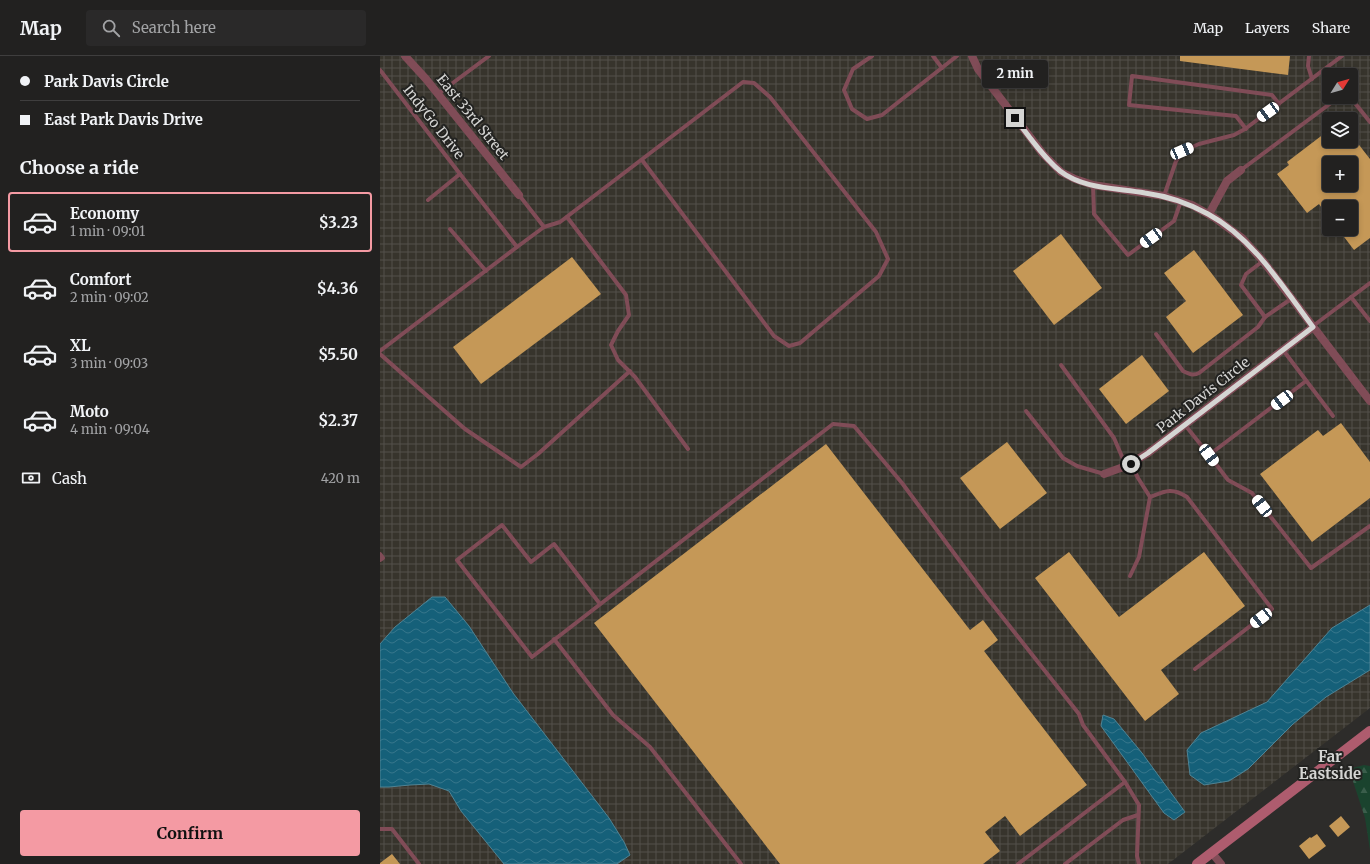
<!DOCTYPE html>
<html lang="en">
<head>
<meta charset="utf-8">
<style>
  :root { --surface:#222120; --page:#2a2929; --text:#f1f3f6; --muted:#a2a3a5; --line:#3f3e3e; --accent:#f49aa3 }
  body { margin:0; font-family:Merriweather,serif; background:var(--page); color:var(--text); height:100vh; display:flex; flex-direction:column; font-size:15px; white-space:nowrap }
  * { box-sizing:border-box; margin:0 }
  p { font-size:13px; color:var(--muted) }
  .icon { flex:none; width:22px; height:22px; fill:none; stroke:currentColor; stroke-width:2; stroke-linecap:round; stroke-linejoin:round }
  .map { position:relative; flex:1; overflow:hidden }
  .side { display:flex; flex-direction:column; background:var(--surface); width:380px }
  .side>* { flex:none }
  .banner { display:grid; align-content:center; height:88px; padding:0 20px; background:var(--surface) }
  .needle { width:26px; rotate:53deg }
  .buttons { position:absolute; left:942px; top:12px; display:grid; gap:8px }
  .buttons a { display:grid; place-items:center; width:36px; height:36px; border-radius:4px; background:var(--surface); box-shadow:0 2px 6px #0003,0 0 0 1px var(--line); font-size:20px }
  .end { position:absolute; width:18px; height:18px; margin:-9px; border:5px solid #d5d5d3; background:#111; box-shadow:0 0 0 2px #111 }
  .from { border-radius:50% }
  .bubble { position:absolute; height:28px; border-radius:4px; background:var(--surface); box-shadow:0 2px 6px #0003,0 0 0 1px var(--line); font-size:13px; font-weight:700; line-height:28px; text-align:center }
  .car { position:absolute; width:12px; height:24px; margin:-12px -6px; border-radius:5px; box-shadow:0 0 3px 1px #0007; background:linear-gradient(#fff 24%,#345 0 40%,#fff 0 76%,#345 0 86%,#fff 0) }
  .banner b { display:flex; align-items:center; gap:14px; height:38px; font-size:15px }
  .banner b+b { border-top:1px solid var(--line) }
  .banner i { width:10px; height:10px; background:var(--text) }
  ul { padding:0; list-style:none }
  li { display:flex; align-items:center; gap:12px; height:60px; margin:0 8px 6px; padding:0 12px; border:2px solid transparent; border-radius:4px }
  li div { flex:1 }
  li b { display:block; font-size:15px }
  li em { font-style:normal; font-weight:700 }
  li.on { border-color:var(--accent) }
  li>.icon { width:36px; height:36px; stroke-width:1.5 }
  h2 { padding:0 20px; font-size:18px; line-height:48px }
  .pay { display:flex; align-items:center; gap:10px; height:44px; padding:0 20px; font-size:15px }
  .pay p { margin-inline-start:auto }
  .primary-button { display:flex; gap:8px; margin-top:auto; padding:8px 20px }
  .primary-button a { flex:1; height:46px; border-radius:4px; background:var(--accent); color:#111; font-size:16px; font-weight:700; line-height:46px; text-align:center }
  header { display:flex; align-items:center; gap:24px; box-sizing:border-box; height:56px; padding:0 20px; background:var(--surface); border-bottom:1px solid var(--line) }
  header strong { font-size:19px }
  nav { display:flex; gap:22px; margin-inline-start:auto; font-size:14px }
  .search { width:280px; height:36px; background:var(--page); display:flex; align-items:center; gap:10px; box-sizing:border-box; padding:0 14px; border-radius:4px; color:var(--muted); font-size:15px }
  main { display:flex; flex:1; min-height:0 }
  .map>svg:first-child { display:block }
  .industrial { fill:url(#industrial-grid); fill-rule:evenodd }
  .forest { fill:url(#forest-firs) }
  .water { fill:url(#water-waves); stroke:#4f8394 }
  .building { fill:#c59857; fill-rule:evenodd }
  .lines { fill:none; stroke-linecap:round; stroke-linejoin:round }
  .lane { stroke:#804c57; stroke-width:4 }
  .street { stroke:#804c57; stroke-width:8 }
  .secondary { stroke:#ae5c6e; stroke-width:10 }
  .route { stroke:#d5d5d3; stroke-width:5 }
  .labels { text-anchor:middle; stroke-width:4; stroke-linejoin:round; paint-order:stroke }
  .street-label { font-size:14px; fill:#d5d5d3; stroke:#232321 }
  .neighbourhood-label { font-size:15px; font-weight:bold; fill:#d5d5d3; stroke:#232321 }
</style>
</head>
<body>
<header>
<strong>Map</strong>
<div class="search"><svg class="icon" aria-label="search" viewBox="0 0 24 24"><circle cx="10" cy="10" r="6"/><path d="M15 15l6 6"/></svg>Search here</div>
<nav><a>Map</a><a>Layers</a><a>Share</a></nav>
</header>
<main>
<section class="side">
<div class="banner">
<b><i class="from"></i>Park Davis Circle</b>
<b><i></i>East Park Davis Drive</b>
</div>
<h2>Choose a ride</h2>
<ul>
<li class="on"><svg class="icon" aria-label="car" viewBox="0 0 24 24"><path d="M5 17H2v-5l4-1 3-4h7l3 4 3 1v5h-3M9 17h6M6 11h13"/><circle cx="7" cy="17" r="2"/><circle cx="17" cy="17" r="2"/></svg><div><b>Economy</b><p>1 min · 09:01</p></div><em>$3.23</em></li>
<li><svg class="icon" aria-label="car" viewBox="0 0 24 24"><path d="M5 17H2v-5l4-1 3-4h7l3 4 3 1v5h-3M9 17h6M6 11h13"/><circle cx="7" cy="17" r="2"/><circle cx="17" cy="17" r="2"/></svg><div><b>Comfort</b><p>2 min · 09:02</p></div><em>$4.36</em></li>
<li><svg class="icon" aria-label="car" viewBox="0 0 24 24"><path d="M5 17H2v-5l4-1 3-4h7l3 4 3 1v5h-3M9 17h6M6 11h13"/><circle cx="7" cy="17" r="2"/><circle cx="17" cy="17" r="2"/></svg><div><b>XL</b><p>3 min · 09:03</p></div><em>$5.50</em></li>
<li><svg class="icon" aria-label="car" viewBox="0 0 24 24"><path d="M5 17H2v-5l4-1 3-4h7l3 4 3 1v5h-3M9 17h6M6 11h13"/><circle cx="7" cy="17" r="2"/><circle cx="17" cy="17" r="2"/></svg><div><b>Moto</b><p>4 min · 09:04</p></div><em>$2.37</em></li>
</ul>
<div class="pay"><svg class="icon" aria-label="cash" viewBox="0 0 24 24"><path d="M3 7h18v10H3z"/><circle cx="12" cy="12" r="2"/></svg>Cash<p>420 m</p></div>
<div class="primary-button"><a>Confirm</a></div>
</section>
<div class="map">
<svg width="990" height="808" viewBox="0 0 990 808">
  <defs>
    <pattern id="industrial-grid" width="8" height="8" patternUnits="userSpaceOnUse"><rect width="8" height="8" fill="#37342c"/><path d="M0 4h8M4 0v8" fill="none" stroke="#53504a"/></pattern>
    <pattern id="forest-firs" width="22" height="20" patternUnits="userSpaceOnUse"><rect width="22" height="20" fill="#1a432e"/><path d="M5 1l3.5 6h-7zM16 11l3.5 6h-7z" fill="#3a5d4b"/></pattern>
    <pattern id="water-waves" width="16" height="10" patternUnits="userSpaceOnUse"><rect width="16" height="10" fill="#156079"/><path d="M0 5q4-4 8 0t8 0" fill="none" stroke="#36768b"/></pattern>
  </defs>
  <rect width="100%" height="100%" fill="#2d2c2a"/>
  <path class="industrial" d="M0,0H990V652L788,808H0ZM949,19H971V41H949ZM949,63H971V85H949ZM949,107H971V129H949ZM949,151H971V173H949Z"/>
  <path class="forest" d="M984,709L990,710V794L985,762L969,713Z"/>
  <g class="water">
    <path d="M52,541H65L89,570L133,637L229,762L244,786L250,799L237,808H124L81,755L69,735L49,728L30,729L9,731H0V588L15,571Z"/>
    <path d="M990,549V614L946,641L913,668L868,713L849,725L824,729L810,719L807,694L821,677L887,646L952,572Z"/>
    <path d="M723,659L734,663L762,697L805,756L794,764L784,757L721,670Z"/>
  </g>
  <g class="building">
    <path d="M800,0H910L908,19L800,5Z"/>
    <path d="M949,74V85H976L990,103V182L974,194L958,173H971V151H949V162L939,148L927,157L897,118L909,109L907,106ZM949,107H971V129H949Z"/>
    <path d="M681,178L722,232L674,269L633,215Z"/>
    <path d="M814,194L863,259L813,297L786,261L806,245L784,217Z"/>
    <path d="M192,201L221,238L101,328L73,291Z"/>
    <path d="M762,299L789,335L746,368L719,333Z"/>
    <path d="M961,367L990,406V442L932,486L880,418L938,374L943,380Z"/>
    <path d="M627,386L667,437L620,473L580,422Z"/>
    <path d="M446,388L590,574L603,564L618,584L604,595L707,729L640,780L625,760L605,776L620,795L603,808H400L214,567Z"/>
    <path d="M689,496L739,561L824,496L865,550L781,614L799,638L765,665L655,522Z"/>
    <path d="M961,760L970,771L958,781L949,770Z"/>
    <path d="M937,778L946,790L929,803L919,790L930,781L931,782Z"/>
    <path d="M12,798L20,808H0V807Z"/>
  </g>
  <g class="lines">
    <g class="lane">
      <path d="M492,0L473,13L464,34L472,53L487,63L502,59L577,0"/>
      <path d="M553,0L562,12"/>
      <path d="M929,0L928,10L932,23"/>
      <path d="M0,14L80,118L48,144"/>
      <path d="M58,38L109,0"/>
      <path d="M970,41L990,66"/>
      <path d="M866,73L856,60L749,49L752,20L892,39L899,48"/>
      <path d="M861,114L959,41"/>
      <path d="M713,129L714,158L748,199L794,165L801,145"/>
      <path d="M784,140L796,105L803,95L819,88L854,79L865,73L962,0"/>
      <path d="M187,161L246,239L249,259L238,275L231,289L238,304L255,321L308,393"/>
      <path d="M164,171L180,166L363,26L374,27L390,41L496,176L508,203L499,220L420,287L409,290L394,280L262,104"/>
      <path d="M70,173L106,215"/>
      <path d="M137,191L164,171L139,139"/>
      <path d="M883,205L866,218L861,229L885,261L911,243"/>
      <path d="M971,241L990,265"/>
      <path d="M933,270L990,227"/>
      <path d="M776,278L803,315C809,318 813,320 819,317L878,271L885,261"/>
      <path d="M903,294L953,360"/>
      <path d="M0,295L137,191L80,118"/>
      <path d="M0,298L85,373L141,411L158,398L250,315"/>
      <path d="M681,309L734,382L746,410"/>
      <path d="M646,355L683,402L697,410L724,418"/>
      <path d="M805,369L829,399L926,325"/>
      <path d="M829,399L848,424L872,437L931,512L990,470"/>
      <path d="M751,408L758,422L770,441C785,435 792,431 807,441L892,553L815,613"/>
      <path d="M0,498L3,502L0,504"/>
      <path d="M750,520L759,501L770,441"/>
      <path d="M220,548L174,488L151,506L122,469L77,504L152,601L453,368L474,370L522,427L605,539L699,658L703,669L745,726L759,749L757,800L759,808"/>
      <path d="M174,583L233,659L270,691L361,808"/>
      <path d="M0,773H12L39,808"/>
      <path d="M638,808L745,726"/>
      <path d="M685,808L743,764L758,759"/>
    </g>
    <g class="street">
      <path d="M25,0L46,23L139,139"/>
      <path d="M592,0L598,13L663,98L681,116L695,123L713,129L784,140L812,149L835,162L862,182L883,205L990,345"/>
      <path d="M829,158L847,125L861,114"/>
      <path d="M724,418L746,410L768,397L933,271"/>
      <path d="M832,797L841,808"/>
    </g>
    <path class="secondary" d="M817,808L990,675"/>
  </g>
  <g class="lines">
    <path class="route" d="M635,62C649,80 662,100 680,115C703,133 737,132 765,137C787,140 808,147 828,158C873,182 903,231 933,271L768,397L751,408"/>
  </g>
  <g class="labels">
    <g class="street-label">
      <text transform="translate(93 61) rotate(51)" y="5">East 33rd Street</text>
      <text transform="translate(54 66) rotate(52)" y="5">IndyGo Drive</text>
      <text transform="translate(823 339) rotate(-38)" y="5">Park Davis Circle</text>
    </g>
    <g class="neighbourhood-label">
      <text x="950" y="706">Far<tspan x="950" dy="17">Eastside</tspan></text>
    </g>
  </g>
</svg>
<div class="buttons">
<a><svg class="needle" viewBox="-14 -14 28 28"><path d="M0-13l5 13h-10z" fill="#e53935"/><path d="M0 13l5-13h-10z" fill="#a2a3a5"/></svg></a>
<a><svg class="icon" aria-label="layers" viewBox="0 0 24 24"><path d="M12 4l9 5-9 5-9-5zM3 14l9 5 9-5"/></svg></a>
<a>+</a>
<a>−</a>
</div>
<i class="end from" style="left:751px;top:408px"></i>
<i class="end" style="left:635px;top:62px"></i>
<div class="bubble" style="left:602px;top:4px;width:66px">2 min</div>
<i class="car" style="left:888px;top:56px;rotate:234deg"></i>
<i class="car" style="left:802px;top:95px;rotate:67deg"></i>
<i class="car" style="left:771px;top:182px;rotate:234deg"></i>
<i class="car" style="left:902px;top:344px;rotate:233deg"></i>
<i class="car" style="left:829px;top:399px;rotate:143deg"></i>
<i class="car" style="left:882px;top:450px;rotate:322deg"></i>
<i class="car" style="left:881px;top:562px;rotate:232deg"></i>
</div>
</main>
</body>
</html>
